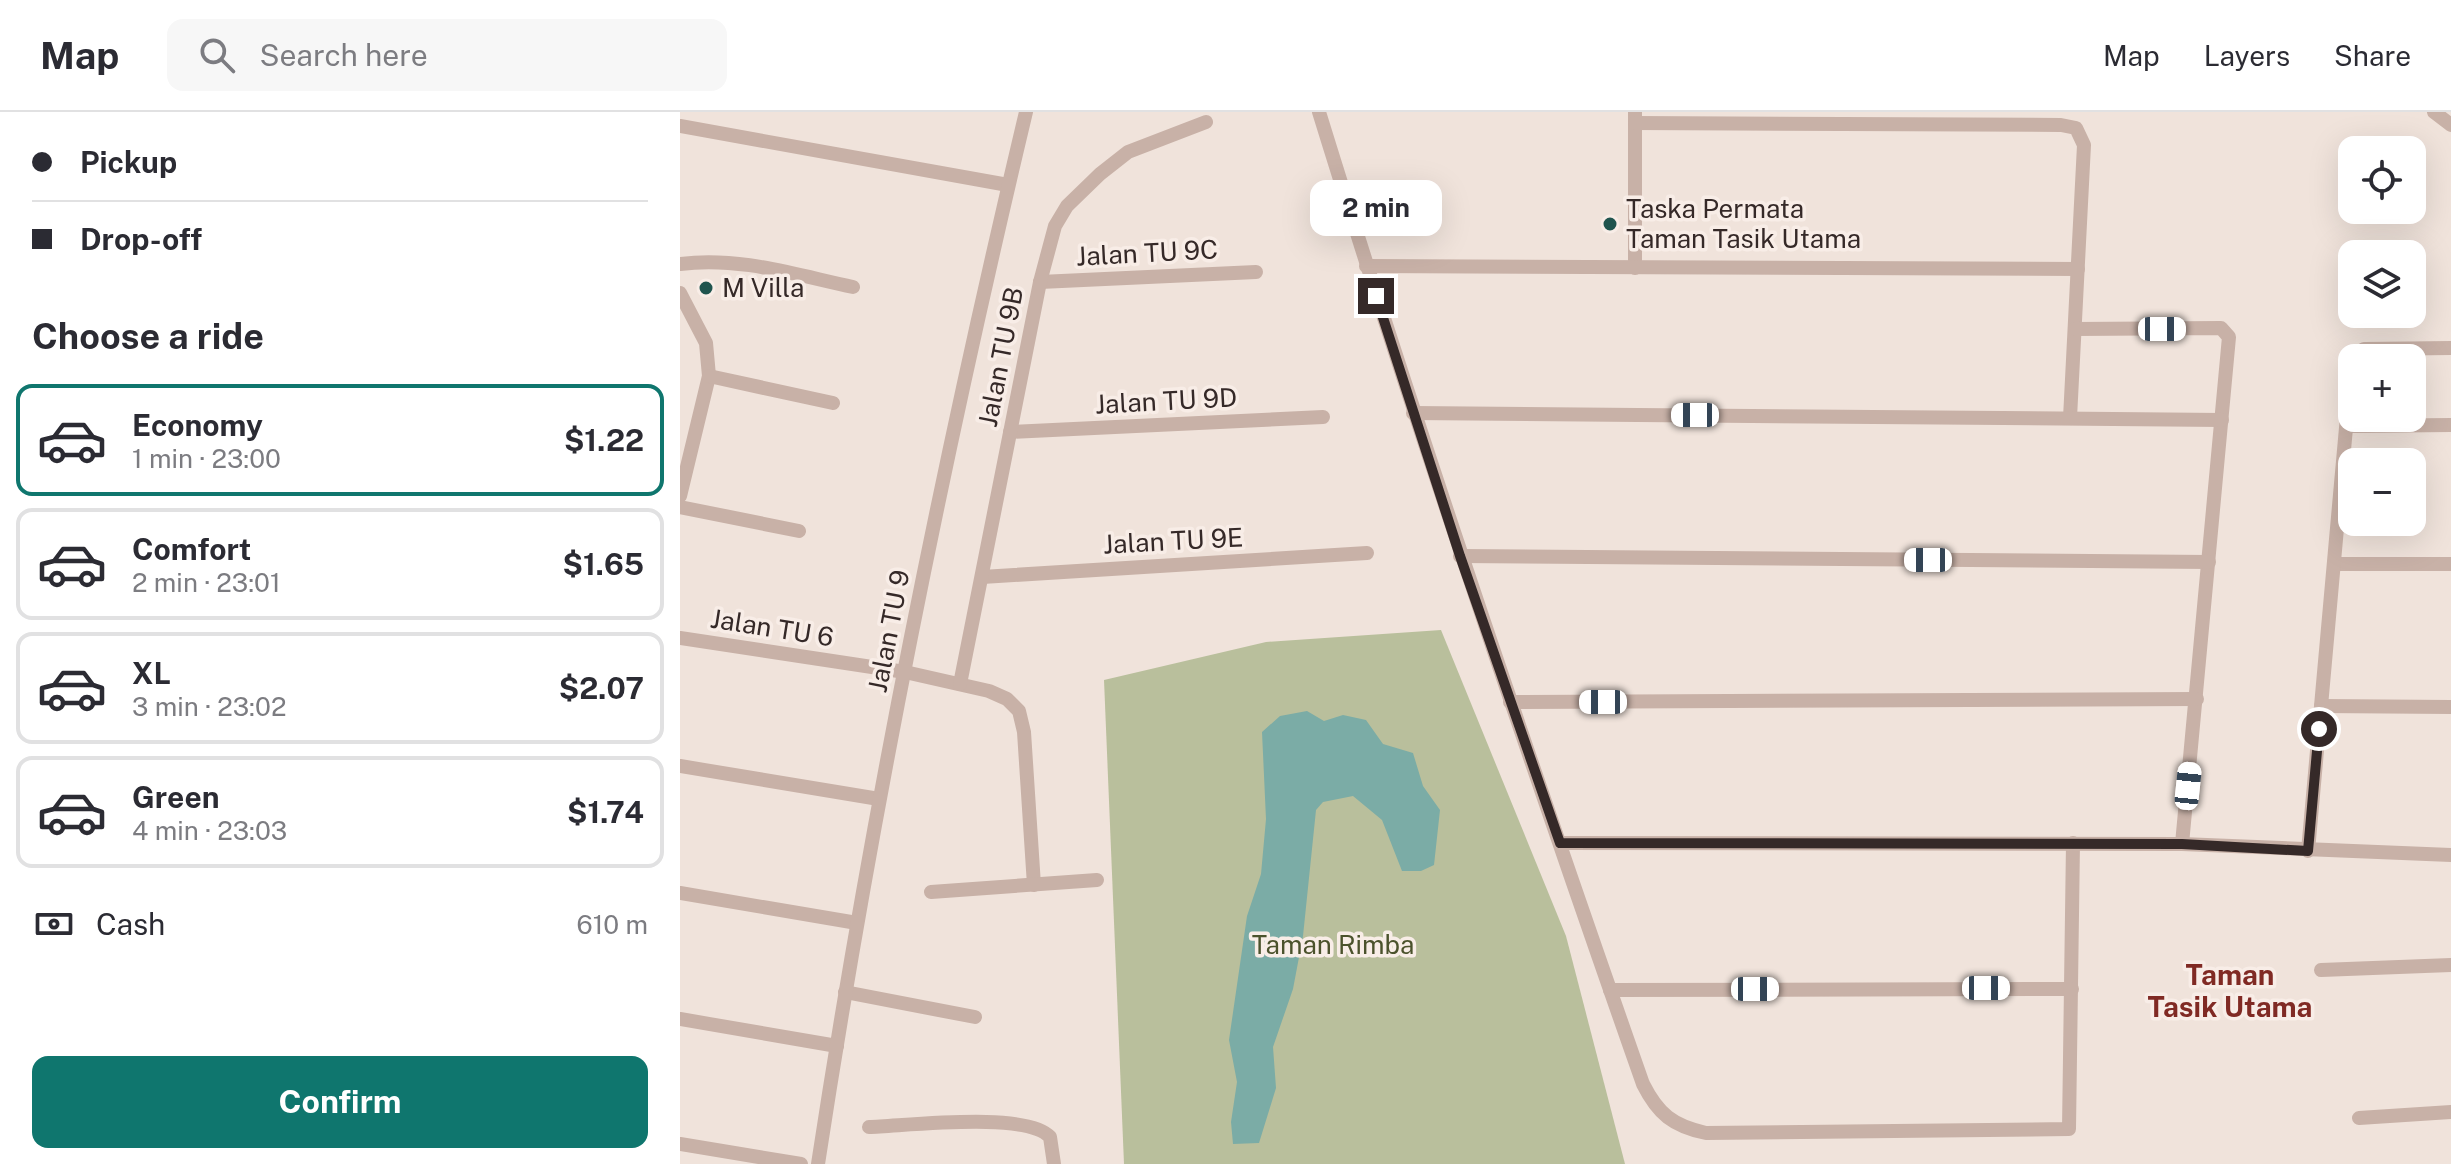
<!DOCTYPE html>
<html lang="en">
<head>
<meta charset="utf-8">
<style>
  :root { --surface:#fff; --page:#f7f7f7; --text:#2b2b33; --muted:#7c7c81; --line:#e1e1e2; --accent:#0f766e }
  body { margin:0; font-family:"Public Sans",sans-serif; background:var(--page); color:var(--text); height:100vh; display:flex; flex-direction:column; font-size:30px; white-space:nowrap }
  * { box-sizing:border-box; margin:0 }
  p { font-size:26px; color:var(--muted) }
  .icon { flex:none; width:44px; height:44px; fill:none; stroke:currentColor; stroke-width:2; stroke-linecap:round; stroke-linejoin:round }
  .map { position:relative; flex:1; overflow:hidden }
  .details { display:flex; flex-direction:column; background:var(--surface); width:680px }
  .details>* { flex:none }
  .top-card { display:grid; align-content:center; height:176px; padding:0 32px; background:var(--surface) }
  .controls { position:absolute; left:1658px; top:24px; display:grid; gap:16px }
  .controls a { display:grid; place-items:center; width:88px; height:88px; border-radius:16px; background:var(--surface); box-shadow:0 8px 32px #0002; font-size:40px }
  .end { position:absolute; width:36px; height:36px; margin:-18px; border:10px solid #352928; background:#fff; box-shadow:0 0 0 4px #fff }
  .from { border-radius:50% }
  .bubble { position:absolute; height:56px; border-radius:16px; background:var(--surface); box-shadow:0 8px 32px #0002; font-size:26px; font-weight:700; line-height:56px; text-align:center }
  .car { position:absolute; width:24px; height:48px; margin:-24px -12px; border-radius:10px; box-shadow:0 0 6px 2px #0007; background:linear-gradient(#fff 24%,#345 0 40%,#fff 0 76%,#345 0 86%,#fff 0) }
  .top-card b { display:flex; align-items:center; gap:28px; height:76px; font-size:30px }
  .top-card b+b { border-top:2px solid var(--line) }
  .top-card i { width:20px; height:20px; background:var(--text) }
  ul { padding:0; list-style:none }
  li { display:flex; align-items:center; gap:24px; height:112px; margin:0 16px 12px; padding:0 16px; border:4px solid var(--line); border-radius:16px }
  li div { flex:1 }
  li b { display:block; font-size:30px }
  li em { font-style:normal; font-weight:700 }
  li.on { border-color:var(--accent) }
  li>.icon { width:72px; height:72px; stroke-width:1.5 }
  h2 { padding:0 32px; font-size:36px; line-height:96px }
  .pay { display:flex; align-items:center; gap:20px; height:88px; padding:0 32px; font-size:30px }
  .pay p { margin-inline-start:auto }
  .primary-button { display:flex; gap:16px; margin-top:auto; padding:16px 32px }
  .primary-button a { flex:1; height:92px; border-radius:16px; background:var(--accent); color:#fff; font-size:32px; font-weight:700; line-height:92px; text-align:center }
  header { display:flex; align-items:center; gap:48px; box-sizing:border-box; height:112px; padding:0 40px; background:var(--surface); border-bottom:2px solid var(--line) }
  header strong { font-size:38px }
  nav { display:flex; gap:44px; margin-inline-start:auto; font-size:28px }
  .search { width:560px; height:72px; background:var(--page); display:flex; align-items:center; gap:20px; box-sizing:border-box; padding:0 28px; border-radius:16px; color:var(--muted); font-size:30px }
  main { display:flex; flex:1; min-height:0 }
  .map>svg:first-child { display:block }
  .green { fill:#b9bf9c }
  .water { fill:#7baca6 }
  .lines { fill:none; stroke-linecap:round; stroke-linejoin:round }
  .street { stroke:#c8b1a7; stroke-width:14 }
  .route { stroke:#352928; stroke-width:10 }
  .poi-dot { fill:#1f544e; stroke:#f8ede7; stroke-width:3 }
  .labels { text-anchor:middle; stroke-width:7; stroke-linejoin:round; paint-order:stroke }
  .poi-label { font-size:26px; fill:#352928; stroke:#f8ede7; text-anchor:start }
  .street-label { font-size:26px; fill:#352928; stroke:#f8ede7 }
  .park-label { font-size:26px; fill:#4b522c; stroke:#f8ede7 }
  .neighbourhood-label { font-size:28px; font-weight:bold; fill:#802a24; stroke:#f8ede7 }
</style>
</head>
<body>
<header>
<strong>Map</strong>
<div class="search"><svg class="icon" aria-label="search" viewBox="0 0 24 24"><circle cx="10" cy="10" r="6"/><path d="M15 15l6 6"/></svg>Search here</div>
<nav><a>Map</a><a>Layers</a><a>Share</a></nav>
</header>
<main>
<section class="details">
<div class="top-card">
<b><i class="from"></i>Pickup</b>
<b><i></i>Drop-off</b>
</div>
<h2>Choose a ride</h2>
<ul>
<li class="on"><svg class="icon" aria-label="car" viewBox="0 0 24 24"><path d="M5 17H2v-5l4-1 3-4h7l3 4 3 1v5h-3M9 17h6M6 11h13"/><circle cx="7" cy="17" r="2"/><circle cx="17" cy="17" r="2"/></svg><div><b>Economy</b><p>1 min · 23:00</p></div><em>$1.22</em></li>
<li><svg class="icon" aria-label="car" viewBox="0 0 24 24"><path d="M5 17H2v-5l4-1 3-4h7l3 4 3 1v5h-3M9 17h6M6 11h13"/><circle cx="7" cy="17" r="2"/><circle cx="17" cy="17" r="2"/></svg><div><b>Comfort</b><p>2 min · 23:01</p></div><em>$1.65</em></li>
<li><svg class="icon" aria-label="car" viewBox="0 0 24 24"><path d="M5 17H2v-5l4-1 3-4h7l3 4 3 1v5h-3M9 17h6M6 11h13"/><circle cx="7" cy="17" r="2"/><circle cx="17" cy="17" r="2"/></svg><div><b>XL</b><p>3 min · 23:02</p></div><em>$2.07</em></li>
<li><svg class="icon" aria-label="car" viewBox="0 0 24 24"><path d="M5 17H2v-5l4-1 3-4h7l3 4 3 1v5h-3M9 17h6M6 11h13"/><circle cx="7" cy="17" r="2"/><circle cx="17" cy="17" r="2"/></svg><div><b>Green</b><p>4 min · 23:03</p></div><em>$1.74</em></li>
</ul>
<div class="pay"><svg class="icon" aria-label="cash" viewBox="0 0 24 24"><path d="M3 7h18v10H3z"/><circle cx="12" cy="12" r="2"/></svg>Cash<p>610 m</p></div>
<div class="primary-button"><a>Confirm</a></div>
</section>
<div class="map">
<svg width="1771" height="1052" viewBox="0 0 1771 1052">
  <rect width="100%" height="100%" fill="#f0e3db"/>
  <path class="green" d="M761,518L886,824L945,1052H444L424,568L586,530Z"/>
  <path class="water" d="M627,599L644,609L663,603L686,608L703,632L733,641L743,674L760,698L754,753L741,759H722L702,708L673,684L643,690L636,698L623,824L613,877L593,935L596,976L579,1031L553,1032L551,1010L557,970L549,928L567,804L581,762L586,707L582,620L600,604Z"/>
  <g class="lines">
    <g class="street">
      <path d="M639,0C740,327 850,650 963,972C978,1002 993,1014 1026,1021L1389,1017L1393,731"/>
      <path d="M955,0V156"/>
      <path d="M1754,0L1771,13"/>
      <path d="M955,11L1381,13L1396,16L1404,33L1390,306"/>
      <path d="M0,14L328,73"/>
      <path d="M0,152C58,144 116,163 173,175"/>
      <path d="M686,154L1398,157"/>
      <path d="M360,170L576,160"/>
      <path d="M0,181L26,231L29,264L0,384"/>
      <path d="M1395,217L1541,216L1549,225L1502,732"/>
      <path d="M1673,246L1684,237L1771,236"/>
      <path d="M29,264L153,291"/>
      <path d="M733,301L1542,308"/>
      <path d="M1668,314L1771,313"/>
      <path d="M330,320L643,305"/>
      <path d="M0,395L119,419"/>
      <path d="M780,444L1529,450"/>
      <path d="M1655,452H1771"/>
      <path d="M302,465L687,441"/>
      <path d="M0,526L225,560L309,579L327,587L339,599L344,620L354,773"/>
      <path d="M280,572L360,170L375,114L387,94L420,62L448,40L526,10"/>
      <path d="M830,590L1517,587"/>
      <path d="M1641,594L1771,595"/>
      <path d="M0,654L199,687"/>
      <path d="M880,731L1502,732L1771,743"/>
      <path d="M1628,739L1672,249"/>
      <path d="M251,780L417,768"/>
      <path d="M0,781L177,811"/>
      <path d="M1641,858L1771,853"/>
      <path d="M930,878L1392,877"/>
      <path d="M165,880L295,905"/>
      <path d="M0,907L157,934"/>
      <path d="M1679,1006L1771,1000"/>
      <path d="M189,1015C226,1014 347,999 370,1025L374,1052"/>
      <path d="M0,1032L121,1052"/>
      <path d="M138,1052C192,699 263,348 346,0"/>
    </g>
  </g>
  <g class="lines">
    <path class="route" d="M696,184L780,444L880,731L1502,732L1628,739L1639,617"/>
  </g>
  <g class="poi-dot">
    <circle cx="930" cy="112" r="8"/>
    <circle cx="26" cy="176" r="8"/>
  </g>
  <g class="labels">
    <g class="poi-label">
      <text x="946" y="106">Taska Permata<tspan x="946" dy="30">Taman Tasik Utama</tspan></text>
      <text x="42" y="185">M Villa</text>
    </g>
    <g class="street-label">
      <text transform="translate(467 141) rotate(-3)" y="9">Jalan TU 9C</text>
      <text transform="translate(321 245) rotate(-79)" y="9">Jalan TU 9B</text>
      <text transform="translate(486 289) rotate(-3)" y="9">Jalan TU 9D</text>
      <text transform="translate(493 429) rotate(-3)" y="9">Jalan TU 9E</text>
      <text transform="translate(92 516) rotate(9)" y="9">Jalan TU 6</text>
      <text transform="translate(209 519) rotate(-79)" y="9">Jalan TU 9</text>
    </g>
    <g class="park-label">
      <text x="653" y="842">Taman Rimba</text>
    </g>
    <g class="neighbourhood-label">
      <text x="1550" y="873">Taman<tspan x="1550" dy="32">Tasik Utama</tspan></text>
    </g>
  </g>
</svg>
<div class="controls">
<a><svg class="icon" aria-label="locate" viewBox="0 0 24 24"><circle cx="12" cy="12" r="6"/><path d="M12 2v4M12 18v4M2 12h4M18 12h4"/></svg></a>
<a><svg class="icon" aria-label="layers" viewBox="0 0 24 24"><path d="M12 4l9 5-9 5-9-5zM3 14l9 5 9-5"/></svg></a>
<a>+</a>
<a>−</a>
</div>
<i class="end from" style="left:1639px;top:617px"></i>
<i class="end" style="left:696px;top:184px"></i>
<div class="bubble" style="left:630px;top:68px;width:132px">2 min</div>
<i class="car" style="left:1482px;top:217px;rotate:90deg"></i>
<i class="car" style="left:1015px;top:303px;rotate:270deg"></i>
<i class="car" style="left:1248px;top:448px;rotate:270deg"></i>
<i class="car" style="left:923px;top:590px;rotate:270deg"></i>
<i class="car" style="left:1508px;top:674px;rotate:6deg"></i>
<i class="car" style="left:1306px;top:876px;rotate:90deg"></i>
<i class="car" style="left:1075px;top:877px;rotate:90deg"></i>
</div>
</main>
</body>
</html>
